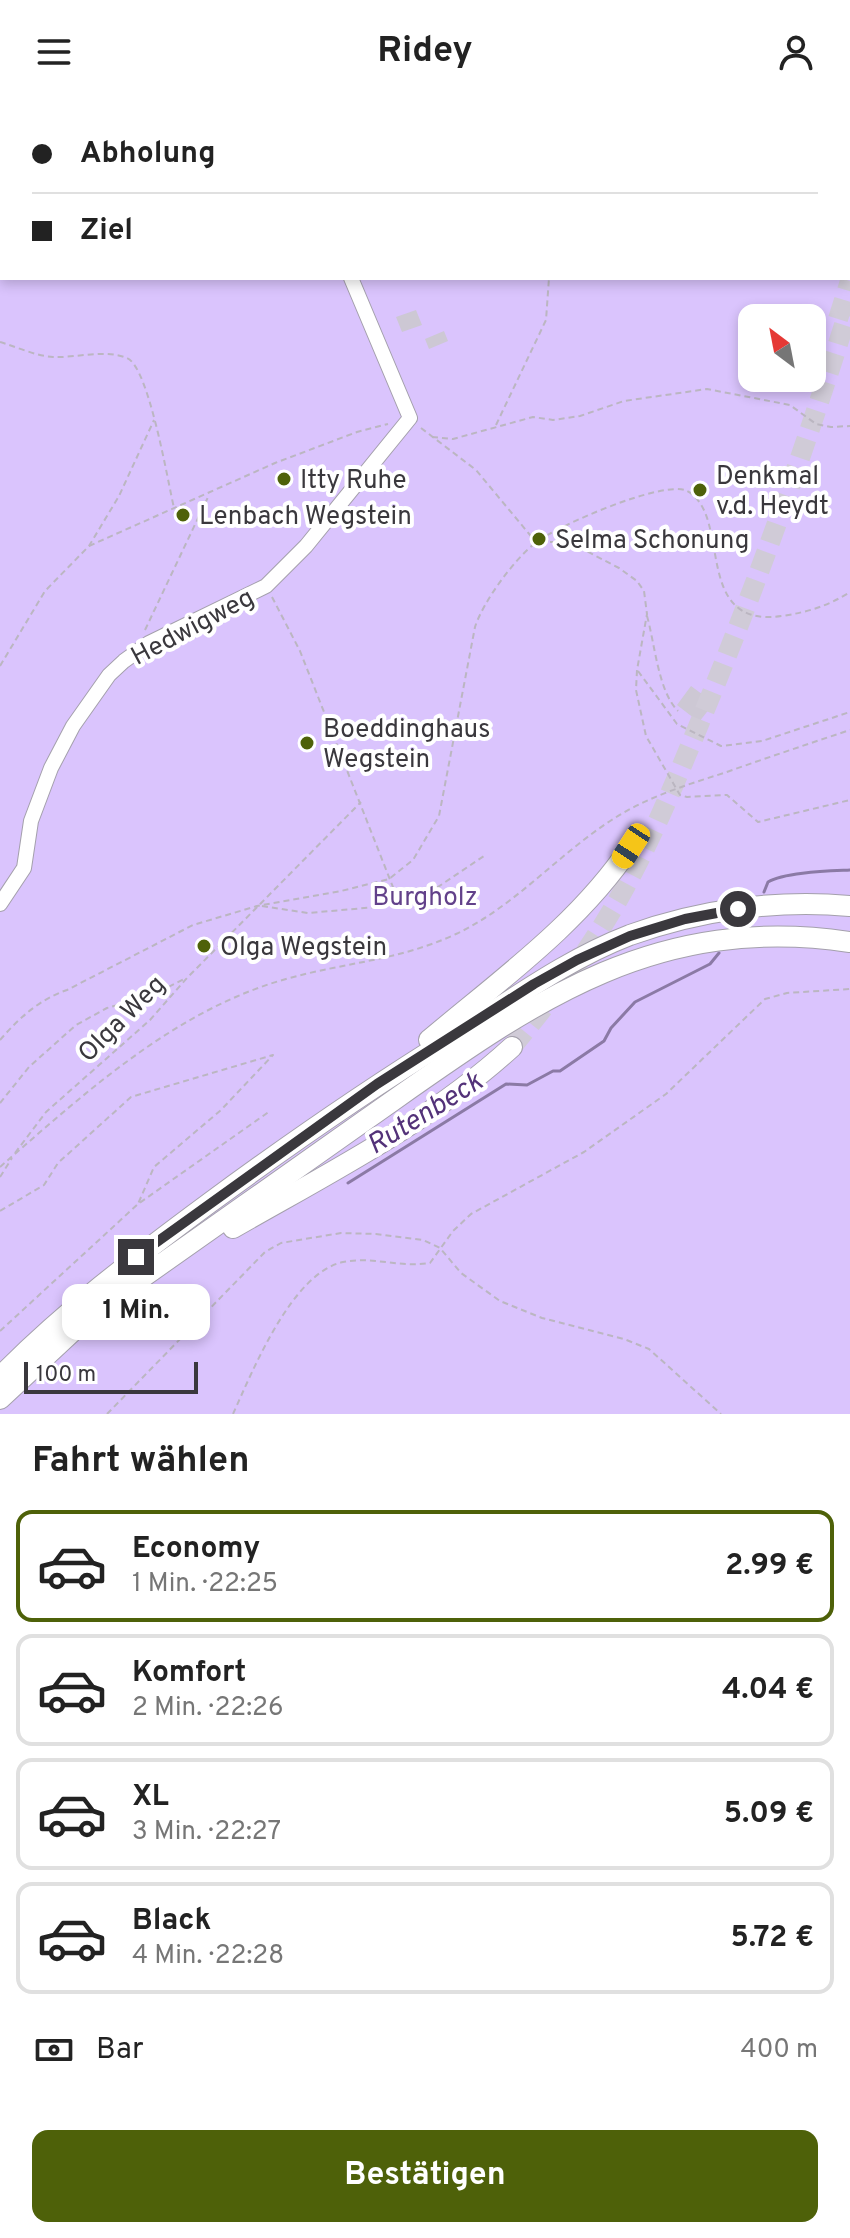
<!DOCTYPE html>
<html lang="de">
<head>
<meta charset="utf-8">
<style>
  :root { --surface:#fff; --page:#f6f6f6; --text:#222; --muted:#767676; --line:#e0e0e0; --accent:#4e6109 }
  body { margin:0; font-family:Overpass,sans-serif; background:var(--page); color:var(--text); height:100vh; display:flex; flex-direction:column; font-size:30px; white-space:nowrap }
  * { box-sizing:border-box; margin:0 }
  p { font-size:26px; color:var(--muted) }
  .icon { flex:none; width:44px; height:44px; fill:none; stroke:currentColor; stroke-width:2; stroke-linecap:round; stroke-linejoin:round }
  .map { position:relative; height:1310px; overflow:hidden }
  .panel { display:flex; flex-direction:column; background:var(--surface); flex:1 }
  .panel>* { flex:none }
  .banner { position:absolute; left:0px; top:0px; width:850px; height:176px; box-shadow:0 4px 12px #0003; display:grid; align-content:center; height:176px; padding:0 32px; background:var(--surface) }
  .needle { width:52px; rotate:328deg }
  .controls { position:absolute; left:738px; top:200px; display:grid; gap:16px }
  .controls a { display:grid; place-items:center; width:88px; height:88px; border-radius:16px; background:var(--surface); box-shadow:0 4px 12px #0003; font-size:40px }
  .scale { position:absolute; left:24px; bottom:20px; width:174px; box-sizing:border-box; padding-left:8px; border:4px solid #3a383d; border-top:0; font-size:22px; line-height:28px; white-space:nowrap; color:#3a383d; -webkit-text-stroke:6px #fff; paint-order:stroke }
  .end { position:absolute; width:36px; height:36px; margin:-18px; border:10px solid #3a383d; background:#fff; box-shadow:0 0 0 4px #fff }
  .from { border-radius:50% }
  .bubble { position:absolute; height:56px; border-radius:16px; background:var(--surface); box-shadow:0 4px 12px #0003; font-size:26px; font-weight:700; line-height:56px; text-align:center }
  .car { position:absolute; width:24px; height:48px; margin:-24px -12px; border-radius:10px; box-shadow:0 0 6px 2px #0007; background:linear-gradient(#f5c518 24%,#345 0 40%,#f5c518 0 76%,#345 0 86%,#f5c518 0) }
  .banner b { display:flex; align-items:center; gap:28px; height:76px; font-size:30px }
  .banner b+b { border-top:2px solid var(--line) }
  .banner i { width:20px; height:20px; background:var(--text) }
  ul { padding:0; list-style:none }
  li { display:flex; align-items:center; gap:24px; height:112px; margin:0 16px 12px; padding:0 16px; border:4px solid var(--line); border-radius:16px }
  li div { flex:1 }
  li b { display:block; font-size:30px }
  li em { font-style:normal; font-weight:700 }
  li.current { border-color:var(--accent) }
  li>.icon { width:72px; height:72px; stroke-width:1.5 }
  h2 { padding:0 32px; font-size:36px; line-height:96px }
  .pay { display:flex; align-items:center; gap:20px; height:88px; padding:0 32px; font-size:30px }
  .pay p { margin-inline-start:auto }
  .primary-button { display:flex; gap:16px; margin-top:auto; padding:16px 32px }
  .primary-button a { flex:1; height:92px; border-radius:16px; background:var(--accent); color:#fff; font-size:32px; font-weight:700; line-height:92px; text-align:center }
  header { display:flex; justify-content:space-between; align-items:center; height:104px; padding:0 32px; background:var(--surface); font-size:36px; font-weight:700 }
  .map>svg:first-child { display:block }
  .green { fill:#dac4fd; fill-rule:evenodd }
  .lines { fill:none; stroke-linecap:round; stroke-linejoin:round }
  .stream { stroke:#8b7aa5; stroke-width:3 }
  .building { fill:#cdc8d4 }
  .highway-tunnel { stroke:#d0cbd7; stroke-width:20; stroke-dasharray:20 10; stroke-linecap:butt }
  .minor-casing { stroke:#a4a0ac; stroke-width:16 }
  .highway-casing { stroke:#a4a0ac; stroke-width:22 }
  .path { stroke:#bbb6c1; stroke-width:2; stroke-dasharray:6 4; stroke-linecap:butt }
  .minor { stroke:#fff; stroke-width:14 }
  .highway { stroke:#fff; stroke-width:20 }
  .route { stroke:#3a383d; stroke-width:10 }
  .poi-dot { fill:#4e6109; stroke:#fff; stroke-width:3 }
  .labels { text-anchor:middle; stroke-width:8; stroke-linejoin:round; paint-order:stroke }
  .poi-label { font-size:26px; fill:#3a383d; stroke:#fff; text-anchor:start }
  .street-label { font-size:26px; fill:#3a383d; stroke:#fff }
  .park-label { font-size:26px; fill:#62418a; stroke:#fff }
  .water-label { font-size:28px; font-style:italic; fill:#533279; stroke:#fff }
</style>
</head>
<body>
<header><svg class="icon" aria-label="menu" viewBox="0 0 24 24"><path d="M4 6h16M4 12h16M4 18h16"/></svg>Ridey<svg class="icon" aria-label="person" viewBox="0 0 24 24"><circle cx="12" cy="8" r="4"/><path d="M4 21q1-7 8-7t8 7"/></svg></header>
<div class="map">
<svg width="850" height="1310" viewBox="0 0 850 1310">
  <rect width="100%" height="100%" fill="#f5f0fd"/>
  <path class="green" d="M0,0H850V1310H0ZM2,2H848V174H2ZM752,214H812V274H752Z"/>
  <g class="lines">
    <g class="stream">
      <path d="M764,788L768,778C784,768 830,767 850,766"/>
      <path d="M348,1079L506,980L527,981L553,967H560L604,937L611,924L635,898L710,860L719,849"/>
    </g>
  </g>
  <g class="building">
    <path d="M416,206L422,221L402,228L396,213Z"/>
    <path d="M444,227L448,237L429,245L425,235Z"/>
    <path d="M691,582L714,599L699,618L677,601Z"/>
  </g>
  <g class="lines">
    <g class="highway-tunnel">
      <path d="M838,215L850,177"/>
      <path d="M512,943C541,907 571,871 596,832C641,763 673,684 704,608C759,475 807,339 850,202"/>
    </g>
    <g class="minor-casing">
      <g id="minor">
        <path d="M285,2L290,0"/>
        <path d="M0,800L24,764L31,717L51,664L73,622L109,571L124,557L149,539L266,482L306,442L410,314L351,174"/>
      </g>
    </g>
    <g class="highway-casing">
      <g id="highway">
        <path d="M429,936C500,876 579,820 631,742"/>
        <path d="M233,1124C329,1069 430,1018 512,943"/>
        <path d="M0,1273C64,1208 135,1154 208,1100C288,1041 369,985 453,933C511,897 565,856 630,831C700,806 777,795 850,802"/>
        <path d="M0,1295L72,1228L126,1185C205,1129 285,1073 364,1017C521,907 645,808 850,838"/>
      </g>
    </g>
    <g class="path">
      <path d="M30,0L34,2"/>
      <path d="M682,2L684,0"/>
      <path d="M0,158H2"/>
      <path d="M0,238C17,243 36,252 53,253C76,254 106,245 127,254C149,263 168,379 174,404"/>
      <path d="M496,321L546,216L549,174"/>
      <path d="M421,324L476,366L535,437"/>
      <path d="M432,333L453,335L533,313L553,316L580,312L624,297L707,285L790,301L816,320L831,323L850,322"/>
      <path d="M540,438H569L619,464L637,477L644,487L647,510L637,566L636,586L646,632L680,691L687,693L727,691L758,718L850,696"/>
      <path d="M89,442L275,359L357,328L388,320"/>
      <path d="M272,493L300,547L400,801"/>
      <path d="M647,512C655,540 658,587 678,607"/>
      <path d="M145,526L209,391"/>
      <path d="M0,562L45,487L89,442L119,392L154,316"/>
      <path d="M638,567L677,620L721,642L762,637L850,608"/>
      <path d="M262,802L308,809L400,801L426,791L484,752"/>
      <path d="M0,936C19,914 40,895 67,886L193,821L257,802L341,787L389,775L413,756L439,712L475,523C483,498 513,457 534,440C554,423 664,375 687,387C733,411 691,525 782,512C808,508 828,502 850,488"/>
      <path d="M0,999L29,963L76,921L107,904L151,892L184,875"/>
      <path d="M15,1049L46,1008L150,916L187,874L361,698"/>
      <path d="M0,1063C85,989 175,906 286,875C346,858 398,857 456,830C518,801 563,744 623,709C654,691 689,680 724,669C766,654 808,640 850,626"/>
      <path d="M0,1073L12,1054"/>
      <path d="M0,1107L44,1081L58,1059L131,993L273,951L221,1006L154,1063L138,1100"/>
      <path d="M0,1227L138,1100L270,1007"/>
      <path d="M107,1310L265,1148L281,1139L341,1129L376,1130L423,1136L440,1144L461,1169L500,1197L542,1214L624,1235L649,1245L721,1310"/>
      <path d="M233,1310C253,1266 292,1169 343,1158C372,1152 401,1164 430,1159L453,1127L471,1110L584,1048L666,990L765,895L787,889L850,885"/>
    </g>
    <use href="#minor" class="minor"/>
    <use href="#highway" class="highway"/>
  </g>
  <g class="lines">
    <path class="route" d="M136,1153L377,980L534,880L577,856L630,832L685,815L738,805"/>
  </g>
  <g class="poi-dot">
    <circle cx="284" cy="375" r="8"/>
    <circle cx="700" cy="386" r="8"/>
    <circle cx="183" cy="411" r="8"/>
    <circle cx="539" cy="435" r="8"/>
    <circle cx="307" cy="639" r="8"/>
    <circle cx="204" cy="842" r="8"/>
  </g>
  <g class="labels">
    <g class="poi-label">
      <text x="716" y="380">Denkmal<tspan x="716" dy="30">v.d. Heydt</tspan></text>
      <text x="300" y="384">Itty Ruhe</text>
      <text x="199" y="420">Lenbach Wegstein</text>
      <text x="555" y="444">Selma Schonung</text>
      <text x="323" y="633">Boeddinghaus<tspan x="323" dy="30">Wegstein</tspan></text>
      <text x="220" y="851">Olga Wegstein</text>
    </g>
    <g class="street-label">
      <text transform="translate(192 522) rotate(-28)" y="9">Hedwigweg</text>
      <text transform="translate(121 914) rotate(-45)" y="9">Olga Weg</text>
    </g>
    <g class="park-label">
      <text x="425" y="801">Burgholz</text>
    </g>
    <g class="water-label">
      <text transform="translate(424 1008) rotate(-32)" y="10">Rutenbeck</text>
    </g>
  </g>
</svg>
<div class="controls">
<a><svg class="needle" viewBox="-14 -14 28 28"><path d="M0-13l5 13h-10z" fill="#e53935"/><path d="M0 13l5-13h-10z" fill="#767676"/></svg></a>
</div>
<div class="scale">100 m</div>
<i class="end from" style="left:738px;top:805px"></i>
<i class="end" style="left:136px;top:1153px"></i>
<div class="bubble" style="left:62px;top:1180px;width:148px">1 Min.</div>
<i class="car" style="left:631px;top:742px;rotate:213deg"></i>
<div class="banner">
<b><i class="from"></i>Abholung</b>
<b><i></i>Ziel</b>
</div>
</div>
<section class="panel">
<h2>Fahrt wählen</h2>
<ul>
<li class="current"><svg class="icon" aria-label="car" viewBox="0 0 24 24"><path d="M5 17H2v-5l4-1 3-4h7l3 4 3 1v5h-3M9 17h6M6 11h13"/><circle cx="7" cy="17" r="2"/><circle cx="17" cy="17" r="2"/></svg><div><b>Economy</b><p>1 Min. · 22:25</p></div><em>2.99 €</em></li>
<li><svg class="icon" aria-label="car" viewBox="0 0 24 24"><path d="M5 17H2v-5l4-1 3-4h7l3 4 3 1v5h-3M9 17h6M6 11h13"/><circle cx="7" cy="17" r="2"/><circle cx="17" cy="17" r="2"/></svg><div><b>Komfort</b><p>2 Min. · 22:26</p></div><em>4.04 €</em></li>
<li><svg class="icon" aria-label="car" viewBox="0 0 24 24"><path d="M5 17H2v-5l4-1 3-4h7l3 4 3 1v5h-3M9 17h6M6 11h13"/><circle cx="7" cy="17" r="2"/><circle cx="17" cy="17" r="2"/></svg><div><b>XL</b><p>3 Min. · 22:27</p></div><em>5.09 €</em></li>
<li><svg class="icon" aria-label="car" viewBox="0 0 24 24"><path d="M5 17H2v-5l4-1 3-4h7l3 4 3 1v5h-3M9 17h6M6 11h13"/><circle cx="7" cy="17" r="2"/><circle cx="17" cy="17" r="2"/></svg><div><b>Black</b><p>4 Min. · 22:28</p></div><em>5.72 €</em></li>
</ul>
<div class="pay"><svg class="icon" aria-label="cash" viewBox="0 0 24 24"><path d="M3 7h18v10H3z"/><circle cx="12" cy="12" r="2"/></svg>Bar<p>400 m</p></div>
<div class="primary-button"><a>Bestätigen</a></div>
</section>
</body>
</html>
